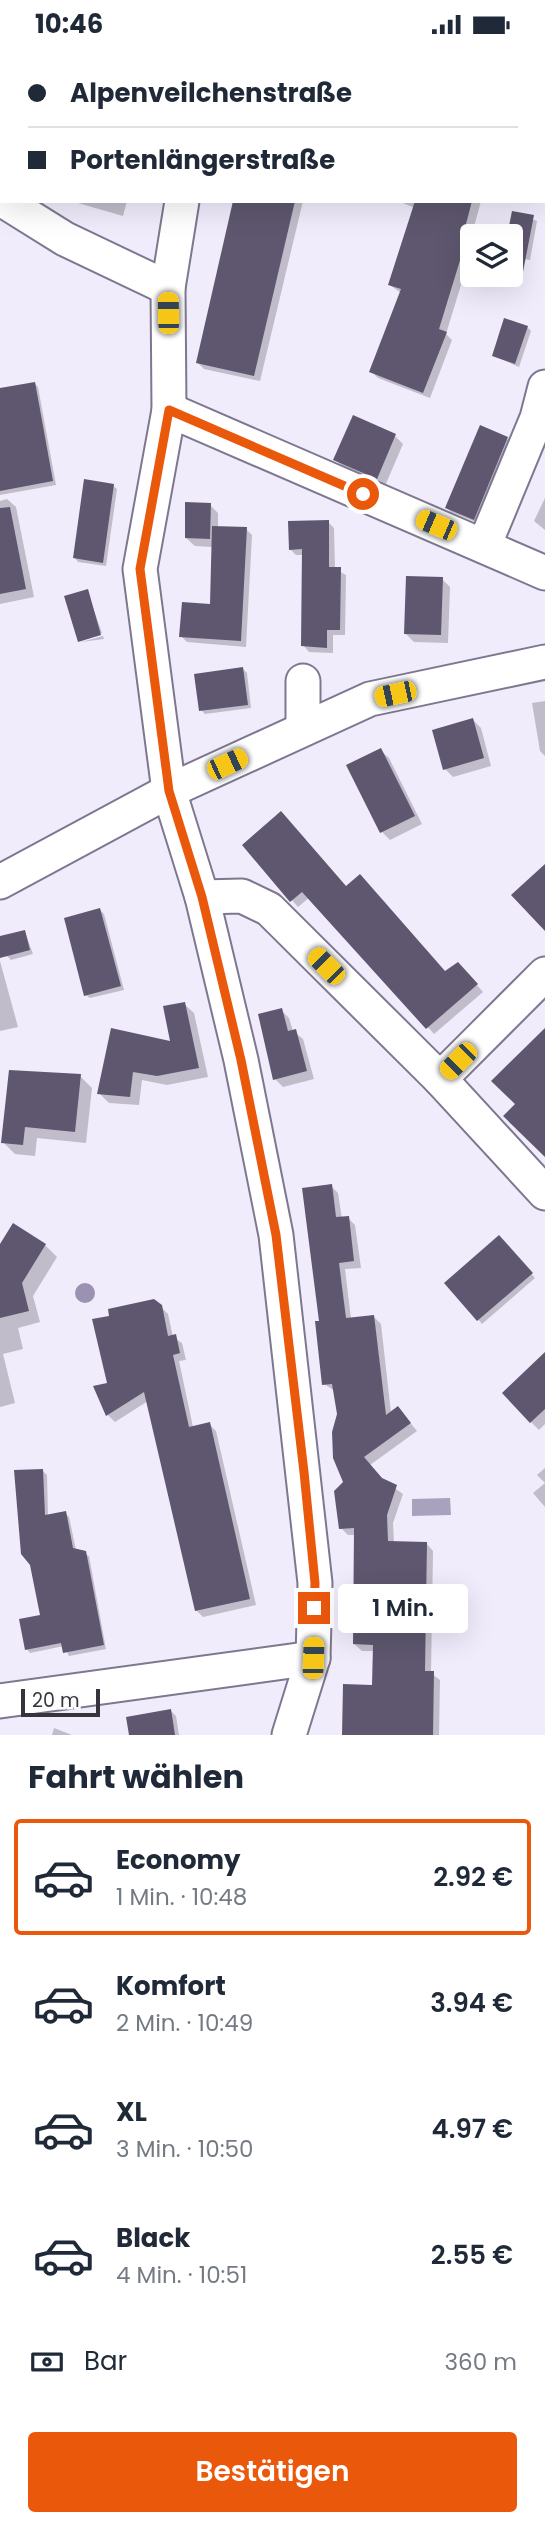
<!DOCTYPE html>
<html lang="de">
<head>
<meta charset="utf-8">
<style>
  :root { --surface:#fff; --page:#f6f6f7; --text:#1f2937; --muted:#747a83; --line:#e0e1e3; --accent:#ea580c }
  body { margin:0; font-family:Poppins,sans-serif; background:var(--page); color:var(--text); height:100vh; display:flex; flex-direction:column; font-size:26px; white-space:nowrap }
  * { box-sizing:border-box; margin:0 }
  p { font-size:23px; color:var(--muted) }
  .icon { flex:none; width:38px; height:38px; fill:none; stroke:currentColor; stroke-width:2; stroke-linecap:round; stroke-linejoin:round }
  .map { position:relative; height:1686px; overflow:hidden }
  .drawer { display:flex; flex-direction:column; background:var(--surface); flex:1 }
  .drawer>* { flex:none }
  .hud { position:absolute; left:0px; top:0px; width:546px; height:154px; box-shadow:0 7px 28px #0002; display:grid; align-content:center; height:154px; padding:0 28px; background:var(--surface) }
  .tools { position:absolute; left:460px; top:175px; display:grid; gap:14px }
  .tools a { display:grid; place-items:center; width:63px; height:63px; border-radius:7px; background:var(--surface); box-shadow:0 7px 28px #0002; font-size:35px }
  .scale { position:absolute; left:21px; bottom:18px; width:79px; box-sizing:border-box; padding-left:7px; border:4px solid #36333d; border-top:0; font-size:19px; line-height:24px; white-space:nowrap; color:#36333d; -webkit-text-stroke:5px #fcfcfc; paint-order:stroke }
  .end { position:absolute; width:32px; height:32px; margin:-16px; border:9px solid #ea580c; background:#fff; box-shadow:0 0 0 4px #fff }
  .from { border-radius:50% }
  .bubble { position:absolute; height:49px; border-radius:7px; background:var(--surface); box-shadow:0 7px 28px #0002; font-size:23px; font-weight:600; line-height:49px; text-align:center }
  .car { position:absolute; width:21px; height:42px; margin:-21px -10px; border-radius:9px; box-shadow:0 0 5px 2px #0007; background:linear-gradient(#f5c518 24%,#345 0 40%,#f5c518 0 76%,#345 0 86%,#f5c518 0) }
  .hud b { display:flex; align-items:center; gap:24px; height:66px; font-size:26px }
  .hud b+b { border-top:2px solid var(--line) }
  .hud i { width:18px; height:18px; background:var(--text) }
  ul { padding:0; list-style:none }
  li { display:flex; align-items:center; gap:21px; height:116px; margin:0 14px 10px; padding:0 14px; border:4px solid transparent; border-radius:7px }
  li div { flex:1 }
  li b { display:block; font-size:26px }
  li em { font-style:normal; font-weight:600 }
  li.active { border-color:var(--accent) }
  li>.icon { width:63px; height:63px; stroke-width:1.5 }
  h2 { padding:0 28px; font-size:32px; line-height:84px }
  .pay { display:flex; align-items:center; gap:18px; height:77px; padding:0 28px; font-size:26px }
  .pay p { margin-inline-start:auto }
  .cta { display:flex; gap:14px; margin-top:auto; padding:14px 28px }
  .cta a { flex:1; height:80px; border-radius:7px; background:var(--accent); color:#fff; font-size:28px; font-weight:600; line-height:80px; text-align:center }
  .status { display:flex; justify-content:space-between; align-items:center; height:49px; padding:0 35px; background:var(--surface); direction:ltr }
  .status svg { height:19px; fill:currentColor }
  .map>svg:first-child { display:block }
  .water { fill:#a9a2bd }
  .shadow { fill:#0003 }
  .building { fill:#5e576f }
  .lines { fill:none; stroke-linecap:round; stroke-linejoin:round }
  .minor-casing { stroke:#7e7790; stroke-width:37 }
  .minor { stroke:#fff; stroke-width:33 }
  .tree { fill:#9b91b0 }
  .route { stroke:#ea580c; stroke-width:9 }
</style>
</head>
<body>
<div class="status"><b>10:46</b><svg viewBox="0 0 49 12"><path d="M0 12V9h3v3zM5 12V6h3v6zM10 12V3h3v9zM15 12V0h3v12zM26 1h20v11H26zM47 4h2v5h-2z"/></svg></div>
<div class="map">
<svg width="545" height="1686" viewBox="0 0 545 1686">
  <rect width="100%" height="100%" fill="#f0ecfc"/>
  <path class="water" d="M450,1449L451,1466L412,1467V1450Z"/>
  <g class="shadow">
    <path d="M157,0H180L179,2Z"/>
    <path d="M243,0H303L315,2H243Z"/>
    <path d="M427,0H470L426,2Z"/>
    <path d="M2,86V116L0,114Z"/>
    <path d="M71,152H127L123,167Z"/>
    <path d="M236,152H303L260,332L204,320L198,314Z"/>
    <path d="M398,152H481L468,200L471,203L446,285L452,291L430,349L378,329L371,322L401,244L390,236L415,159Z"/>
    <path d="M513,164L537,172L530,211L511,208L509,187Z"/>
    <path d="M527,278L531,282L519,318L494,307Z"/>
    <path d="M35,335L38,338L56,436L0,446V341Z"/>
    <path d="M395,387L403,395L385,437L344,419L336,411Z"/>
    <path d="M507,390L511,393L478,474L451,463L447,459Z"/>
    <path d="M113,437L117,440L106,517L78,513L75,509Z"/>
    <path d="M545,449V481L534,472Z"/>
    <path d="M7,450L16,458L34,548L0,555V452Z"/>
    <path d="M210,456L218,464V479L246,480L252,486L246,598L187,593L181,587L212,557L213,498L195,497L186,489Z"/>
    <path d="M328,473L334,479L335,520L346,526L345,586H333V604L309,603L303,596L304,506H296L290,500Z"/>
    <path d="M442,530L450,538L448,594L414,593L405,584Z"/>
    <path d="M87,542L102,584L79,590Z"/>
    <path d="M103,587L104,590L81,593Z"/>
    <path d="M243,620L247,624L251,659L205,665L201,661Z"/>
    <path d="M545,652V707L540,702L532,654Z"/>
    <path d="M473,671L481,679L491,717L453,728L445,720Z"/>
    <path d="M380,701L389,709L422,775L390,791L382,783Z"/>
    <path d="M244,796L445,924L465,922L483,943L434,985L310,848L298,858Z"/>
    <path d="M100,861L104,865L124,941L90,949L86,946Z"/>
    <path d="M25,883L33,905L11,911L7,907Z"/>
    <path d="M0,912L18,978L0,982Z"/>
    <path d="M184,955L194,964L208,1028L167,1036L142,1031L139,1056L109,1054L99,1044L172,994Z"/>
    <path d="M281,961L289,969L293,982L303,990L314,1030L283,1038L275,1030Z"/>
    <path d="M80,1027L92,1039L86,1094L37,1089L35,1107L15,1105L3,1093Z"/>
    <path d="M331,1137L338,1144L342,1170L348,1169L355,1176L361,1219L345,1220L351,1270L374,1268L381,1275L391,1364L398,1359L417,1382L370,1416L383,1431L403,1445L393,1474L394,1494H426L433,1502L431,1624L440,1631L439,1686H344L373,1638L374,1602H362L354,1595L355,1486H348L341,1479L345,1434L335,1342L324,1335L321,1274Z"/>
    <path d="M13,1177L45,1196L57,1208L33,1247L40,1273L18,1279L23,1300L3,1305L15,1354L0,1358V1198Z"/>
    <path d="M499,1189L535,1229L482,1275L447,1234Z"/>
    <path d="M161,1258L168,1265L173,1288L182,1294L186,1311L179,1312L193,1378L209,1375L216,1382L256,1556L203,1568L196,1561L148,1352L115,1373L108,1366L95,1339L109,1335Z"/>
    <path d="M545,1323V1375L539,1381L531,1373Z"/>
    <path d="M545,1419V1458L533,1444L545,1434L537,1426Z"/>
    <path d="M43,1422L47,1426L48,1467L65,1464L69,1468L76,1501L89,1507L106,1600L69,1607L64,1597L30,1604L27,1600L42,1567Z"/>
    <path d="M171,1662L176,1667L179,1686H130Z"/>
    <path d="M54,1679L72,1686H52Z"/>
  </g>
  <g class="building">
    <path d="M233,152H295L254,327L196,314Z"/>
    <path d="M415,152H472L461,194L465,195L439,280L447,283L423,344L369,323L401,240L388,236Z"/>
    <path d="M512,162L534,166L521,233L511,232V187H507Z"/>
    <path d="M504,269L528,277L515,315L492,307Z"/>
    <path d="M35,333L53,432L0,442V339Z"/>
    <path d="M353,366L396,385L377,430L333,411Z"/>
    <path d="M480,376L508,388L474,471L445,459Z"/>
    <path d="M84,430L114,435L103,514L73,509Z"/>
    <path d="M185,453L211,454L210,490L185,489Z"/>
    <path d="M10,458L26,540L0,545V459Z"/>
    <path d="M329,471V518H341L340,581H327V599L301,597L302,500L289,501L288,472Z"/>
    <path d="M212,477L247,478L241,592L179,588L182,553L210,555Z"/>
    <path d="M406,527L443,528L441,586L404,585Z"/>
    <path d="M88,540L101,586L78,593L64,547Z"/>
    <path d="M243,618L248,656L199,662L194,625Z"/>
    <path d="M473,669L484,709L443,721L432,681Z"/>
    <path d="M381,699L415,767L380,784L346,716Z"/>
    <path d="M281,762L346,837L360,825L445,922L458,913L478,935L426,980L302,843L290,853L242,796Z"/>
    <path d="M545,815V882L511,846Z"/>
    <path d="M100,859L121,937L84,947L64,869Z"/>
    <path d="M25,881L30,901L0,909V887Z"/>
    <path d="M185,953L199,1019L157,1027L133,1023L130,1048L97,1045L111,979L170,992L163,957Z"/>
    <path d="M282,959L288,982L296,980L307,1022L273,1031L258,965Z"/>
    <path d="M545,979V1108L503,1067L515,1055L491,1032Z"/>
    <path d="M9,1021L81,1025L75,1083L25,1078L23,1096L1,1094Z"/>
    <path d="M332,1135L336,1168L349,1167L354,1212L339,1214L346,1269L374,1266L386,1366L398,1357L411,1374L364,1408L382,1429L397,1436L387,1466L388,1492L427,1493L425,1622H434L433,1686H342L343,1635L372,1636L373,1596L353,1595L354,1479L339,1480L334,1442L343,1433L333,1409L332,1383L337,1365L332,1335L322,1336L315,1272H319L302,1139Z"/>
    <path d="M13,1174L46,1195L22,1234L29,1262L0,1269V1195Z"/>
    <path d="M499,1186L533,1224L477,1272L444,1234Z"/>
    <path d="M154,1250L162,1256L168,1287L176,1285L180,1304L173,1306L189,1378L210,1373L250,1550L195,1562L144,1343L106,1367L93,1337L107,1334L92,1270L109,1267L108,1260Z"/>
    <path d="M545,1303V1360L530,1374L502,1344Z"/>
    <path d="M43,1420L45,1466L66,1462L73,1499L86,1502L104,1596L63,1604L61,1594L25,1601L19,1570L40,1566L30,1516L21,1505L14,1421Z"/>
    <path d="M171,1660L175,1686H129L126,1668Z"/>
  </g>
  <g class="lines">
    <g class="minor-casing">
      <g id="minor">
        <path d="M207,2V0"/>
        <path d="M4,152L65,190L168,239"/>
        <path d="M182,152L168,239L169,361L140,520L169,742L202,848L241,1011L276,1186L315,1534L313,1609L289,1686"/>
        <path d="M169,361L545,524"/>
        <path d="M484,497L537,369L545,338"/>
        <path d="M303,680V632"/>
        <path d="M0,833L169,742L370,650L545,613"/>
        <path d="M202,848L242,847L269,860L440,1030L545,1144"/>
        <path d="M440,1030L545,925"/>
        <path d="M0,1652L313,1609"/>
      </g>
    </g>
    <use href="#minor" class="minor"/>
  </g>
  <circle class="tree" cx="85" cy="1244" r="10"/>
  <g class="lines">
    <path class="route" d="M314,1559L315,1534L304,1423L276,1186L241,1011L202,848L169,742L140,520L169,361L363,445"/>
  </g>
</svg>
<div class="tools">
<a><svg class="icon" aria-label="layers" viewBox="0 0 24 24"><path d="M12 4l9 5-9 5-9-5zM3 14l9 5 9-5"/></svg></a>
</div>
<div class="scale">20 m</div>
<i class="end from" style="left:363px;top:445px"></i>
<i class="end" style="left:314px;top:1559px"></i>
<div class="bubble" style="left:338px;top:1535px;width:130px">1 Min.</div>
<i class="car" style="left:168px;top:264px;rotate:359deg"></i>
<i class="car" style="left:436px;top:476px;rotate:293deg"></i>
<i class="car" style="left:395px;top:645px;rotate:258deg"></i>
<i class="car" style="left:227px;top:715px;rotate:65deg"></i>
<i class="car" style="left:326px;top:917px;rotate:315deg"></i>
<i class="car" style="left:458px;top:1012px;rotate:225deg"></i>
<i class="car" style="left:313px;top:1609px;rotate:2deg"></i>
<div class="hud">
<b><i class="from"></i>Alpenveilchenstraße</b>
<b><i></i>Portenlängerstraße</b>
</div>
</div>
<section class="drawer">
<h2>Fahrt wählen</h2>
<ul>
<li class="active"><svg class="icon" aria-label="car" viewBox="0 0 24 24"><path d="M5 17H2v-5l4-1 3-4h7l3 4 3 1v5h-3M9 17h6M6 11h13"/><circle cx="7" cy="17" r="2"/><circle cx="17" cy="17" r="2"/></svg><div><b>Economy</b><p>1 Min. · 10:48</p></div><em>2.92 €</em></li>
<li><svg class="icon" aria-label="car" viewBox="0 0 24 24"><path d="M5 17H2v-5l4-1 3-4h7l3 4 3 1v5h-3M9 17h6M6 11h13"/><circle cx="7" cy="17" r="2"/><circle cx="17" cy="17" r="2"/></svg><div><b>Komfort</b><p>2 Min. · 10:49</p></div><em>3.94 €</em></li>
<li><svg class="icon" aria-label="car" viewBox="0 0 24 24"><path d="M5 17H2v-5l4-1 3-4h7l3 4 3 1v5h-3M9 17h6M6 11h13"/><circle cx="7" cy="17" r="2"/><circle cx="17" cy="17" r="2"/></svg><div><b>XL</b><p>3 Min. · 10:50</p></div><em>4.97 €</em></li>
<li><svg class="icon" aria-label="car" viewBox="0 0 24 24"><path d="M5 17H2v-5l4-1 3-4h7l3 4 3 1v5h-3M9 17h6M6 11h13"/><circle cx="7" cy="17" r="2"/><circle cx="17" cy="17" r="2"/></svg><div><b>Black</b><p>4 Min. · 10:51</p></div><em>2.55 €</em></li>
</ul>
<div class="pay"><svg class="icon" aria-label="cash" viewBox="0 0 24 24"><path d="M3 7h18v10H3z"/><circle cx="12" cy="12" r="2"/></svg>Bar<p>360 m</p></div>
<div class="cta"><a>Bestätigen</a></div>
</section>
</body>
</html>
